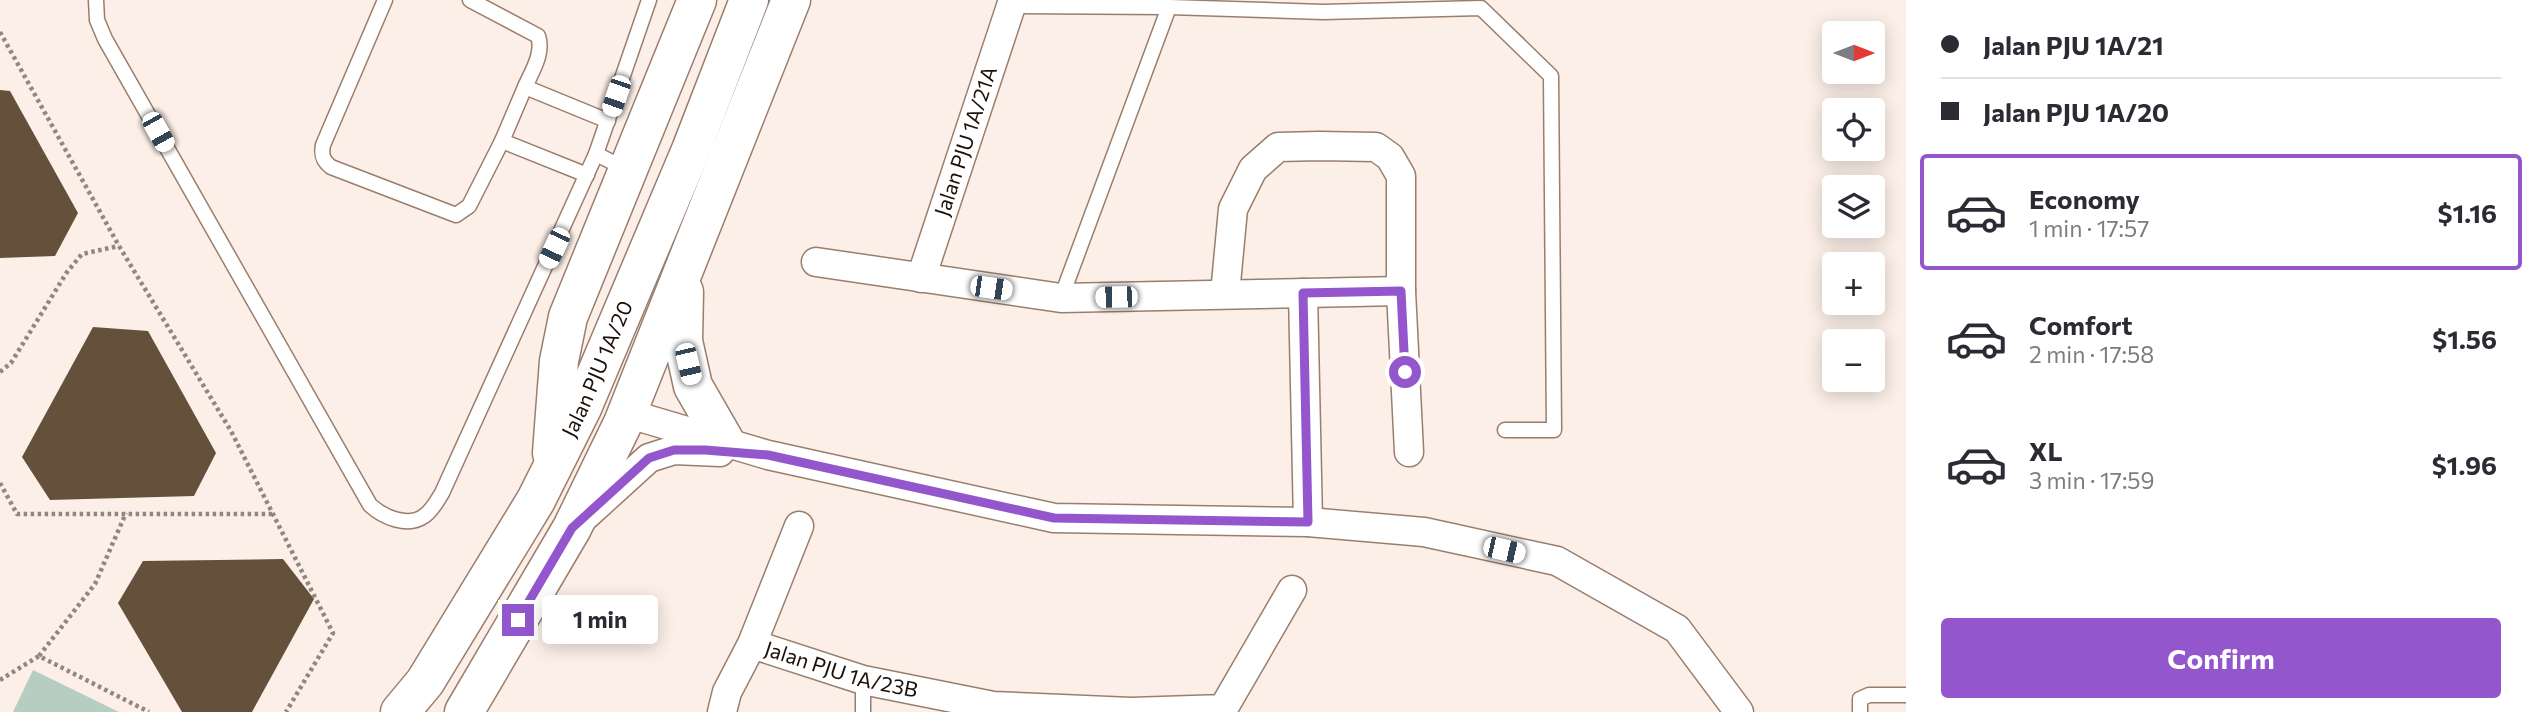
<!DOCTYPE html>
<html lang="en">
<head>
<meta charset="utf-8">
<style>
  :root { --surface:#fff; --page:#f2f2f3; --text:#2b2b33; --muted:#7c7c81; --line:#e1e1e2; --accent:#9356cc }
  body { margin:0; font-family:Commissioner,sans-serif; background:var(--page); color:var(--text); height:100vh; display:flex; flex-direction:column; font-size:26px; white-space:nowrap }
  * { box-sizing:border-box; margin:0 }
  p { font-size:23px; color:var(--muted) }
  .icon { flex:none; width:38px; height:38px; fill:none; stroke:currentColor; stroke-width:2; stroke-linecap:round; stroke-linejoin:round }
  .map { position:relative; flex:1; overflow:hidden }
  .side { display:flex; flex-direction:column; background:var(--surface); width:630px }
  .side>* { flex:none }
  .banner { display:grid; align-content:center; height:154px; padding:0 35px; background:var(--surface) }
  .needle { width:46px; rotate:90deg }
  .tools { position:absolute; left:1822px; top:21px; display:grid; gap:14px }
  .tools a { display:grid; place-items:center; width:63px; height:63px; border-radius:7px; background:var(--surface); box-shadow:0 4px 18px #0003; font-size:35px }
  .end { position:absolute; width:32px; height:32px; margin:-16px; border:9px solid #9356cc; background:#fff; box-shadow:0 0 0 4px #fff }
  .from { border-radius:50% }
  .bubble { position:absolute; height:49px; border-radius:7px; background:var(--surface); box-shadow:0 4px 18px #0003; font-size:23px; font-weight:700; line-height:49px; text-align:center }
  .car { position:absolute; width:21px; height:42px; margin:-21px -10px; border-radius:9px; box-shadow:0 0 5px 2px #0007; background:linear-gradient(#fff 24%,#345 0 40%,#fff 0 76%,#345 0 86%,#fff 0) }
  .banner b { display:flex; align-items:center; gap:24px; height:66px; font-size:26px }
  .banner b+b { border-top:2px solid var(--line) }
  .banner i { width:18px; height:18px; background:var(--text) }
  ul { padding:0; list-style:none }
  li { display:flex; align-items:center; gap:21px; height:116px; margin:0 14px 10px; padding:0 21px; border:4px solid transparent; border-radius:7px }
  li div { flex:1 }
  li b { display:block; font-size:26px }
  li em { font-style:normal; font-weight:700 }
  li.current { border-color:var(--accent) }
  li>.icon { width:63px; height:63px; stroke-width:1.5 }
  .button { display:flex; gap:14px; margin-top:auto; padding:14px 35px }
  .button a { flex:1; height:80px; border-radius:7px; background:var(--accent); color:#fff; font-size:28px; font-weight:700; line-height:80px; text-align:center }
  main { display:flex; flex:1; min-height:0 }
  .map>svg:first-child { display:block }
  .green { fill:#b6cdc2 }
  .building { fill:#65503b }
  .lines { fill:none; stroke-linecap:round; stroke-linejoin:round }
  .lane-casing { stroke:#9a7e6c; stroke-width:17 }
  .street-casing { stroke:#9a7e6c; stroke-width:31 }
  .secondary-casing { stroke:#9a7e6c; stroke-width:41 }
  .path { stroke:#92877f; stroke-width:4.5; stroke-dasharray:3.5 3.5; stroke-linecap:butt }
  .lane { stroke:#fff; stroke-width:14 }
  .street { stroke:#fff; stroke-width:28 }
  .secondary { stroke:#fff; stroke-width:38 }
  .route { stroke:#9356cc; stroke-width:9 }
  .labels { text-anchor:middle; stroke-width:7; stroke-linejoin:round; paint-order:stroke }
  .street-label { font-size:21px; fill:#1a1009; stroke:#fbefe7 }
</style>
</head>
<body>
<main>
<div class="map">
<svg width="1906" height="712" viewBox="0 0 1906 712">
  <rect width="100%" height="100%" fill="#fbefe7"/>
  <path class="green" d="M33,670L119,712H13Z"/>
  <g class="building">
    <path d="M0,90L10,91L78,213L55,256L0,258Z"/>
    <path d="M93,327L148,331L216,453L194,496L50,500L22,457Z"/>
    <path d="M283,559L314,599L252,712H182L118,603L143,561Z"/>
  </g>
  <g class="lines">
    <g class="lane-casing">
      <g id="lane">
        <path d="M96,0L97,20L105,39L370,505C383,517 408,528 424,516C432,511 437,501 442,493L596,154L628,170"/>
        <path d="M385,0L323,145C321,155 323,161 331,167L456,215L469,206L502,141L587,175"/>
        <path d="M470,0L538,36C544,53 532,71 525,87L608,121"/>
        <path d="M1011,6L1169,7L1323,12L1481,8L1551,76L1554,430H1505"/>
        <path d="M502,141L525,87"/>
        <path d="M596,154L649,0"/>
        <path d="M1061,298L1169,7"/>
        <path d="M863,712V680"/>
        <path d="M1860,712V699L1869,695H1906"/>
      </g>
    </g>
    <g class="street-casing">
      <g id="street">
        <path d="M816,262L1061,298L1401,291"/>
        <path id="s1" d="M921,278L1011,6"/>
        <path d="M1303,293L1308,522"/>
        <path d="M1225,294L1233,209L1253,169L1278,147L1319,146L1376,147L1390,157L1401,176V291L1409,452"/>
        <path d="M626,413L768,455L1054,518L1308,522L1424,532L1557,561L1677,629L1739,712"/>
        <path d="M583,518L649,458L674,450L720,452"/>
        <path id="s2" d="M752,644L863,680L993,706L1131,712L1223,709L1292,590"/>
        <path d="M722,712L727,692L752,644L799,526"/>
      </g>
    </g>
    <g class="secondary-casing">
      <g id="secondary">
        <path d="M684,292L683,341L693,386L724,440"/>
        <path d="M552,453L559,361L568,317L697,0"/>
        <path id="s3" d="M400,712L425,682L536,500L582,408L691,150L749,0"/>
        <path d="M464,712L572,528L623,423L791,0"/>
      </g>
    </g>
    <g class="path">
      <path d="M0,32L119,246L231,431L333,633L286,712"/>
      <path d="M0,372L11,363L67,272L82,254L119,246"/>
      <path d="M0,483L17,514H273"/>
      <path d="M39,656L95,584L126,513"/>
      <path d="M0,680L39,656L149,712"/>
    </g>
    <use href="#lane" class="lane"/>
    <use href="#street" class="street"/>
    <use href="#secondary" class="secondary"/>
  </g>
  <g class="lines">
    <path class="route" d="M518,620L572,528L649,458L674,450H705L768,455L1054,518L1308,522L1303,293L1401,291L1405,372"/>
  </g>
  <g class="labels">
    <g class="street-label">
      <text dy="7" stroke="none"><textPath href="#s1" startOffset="144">Jalan PJU 1A/21A</textPath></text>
      <text dy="7" stroke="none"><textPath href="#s3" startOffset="397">Jalan PJU 1A/20</textPath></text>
      <text dy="7" stroke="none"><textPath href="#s2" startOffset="93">Jalan PJU 1A/23B</textPath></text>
    </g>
  </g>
</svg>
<div class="tools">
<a><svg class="needle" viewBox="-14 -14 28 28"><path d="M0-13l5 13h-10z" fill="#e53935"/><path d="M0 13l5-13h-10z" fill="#7c7c81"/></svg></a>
<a><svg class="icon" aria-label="locate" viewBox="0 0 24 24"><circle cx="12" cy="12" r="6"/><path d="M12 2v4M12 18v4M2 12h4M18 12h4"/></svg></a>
<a><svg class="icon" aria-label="layers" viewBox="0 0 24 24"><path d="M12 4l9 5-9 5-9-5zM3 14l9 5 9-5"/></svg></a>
<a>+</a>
<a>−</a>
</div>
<i class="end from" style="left:1405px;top:372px"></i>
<i class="end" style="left:518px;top:620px"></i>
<div class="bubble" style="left:542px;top:595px;width:116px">1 min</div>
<i class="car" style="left:616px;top:96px;rotate:199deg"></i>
<i class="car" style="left:158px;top:132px;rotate:151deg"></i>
<i class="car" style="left:554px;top:248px;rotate:205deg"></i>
<i class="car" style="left:991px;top:288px;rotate:98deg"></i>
<i class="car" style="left:1116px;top:297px;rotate:269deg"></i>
<i class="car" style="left:688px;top:364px;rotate:167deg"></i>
<i class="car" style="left:1504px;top:550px;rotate:103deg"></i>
</div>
<section class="side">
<div class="banner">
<b><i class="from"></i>Jalan PJU 1A/21</b>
<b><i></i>Jalan PJU 1A/20</b>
</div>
<ul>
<li class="current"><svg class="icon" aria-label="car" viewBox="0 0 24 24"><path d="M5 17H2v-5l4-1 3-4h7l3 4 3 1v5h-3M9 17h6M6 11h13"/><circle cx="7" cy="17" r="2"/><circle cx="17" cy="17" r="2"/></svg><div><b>Economy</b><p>1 min · 17:57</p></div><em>$1.16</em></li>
<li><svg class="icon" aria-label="car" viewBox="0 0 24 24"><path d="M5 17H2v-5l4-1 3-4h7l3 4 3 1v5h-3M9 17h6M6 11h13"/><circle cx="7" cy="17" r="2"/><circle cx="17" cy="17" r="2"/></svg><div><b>Comfort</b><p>2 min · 17:58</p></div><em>$1.56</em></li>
<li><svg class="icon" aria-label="car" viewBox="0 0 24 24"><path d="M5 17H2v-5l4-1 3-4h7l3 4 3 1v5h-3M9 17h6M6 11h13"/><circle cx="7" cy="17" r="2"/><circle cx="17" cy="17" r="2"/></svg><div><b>XL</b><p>3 min · 17:59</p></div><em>$1.96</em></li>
</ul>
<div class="button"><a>Confirm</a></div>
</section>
</main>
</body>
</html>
